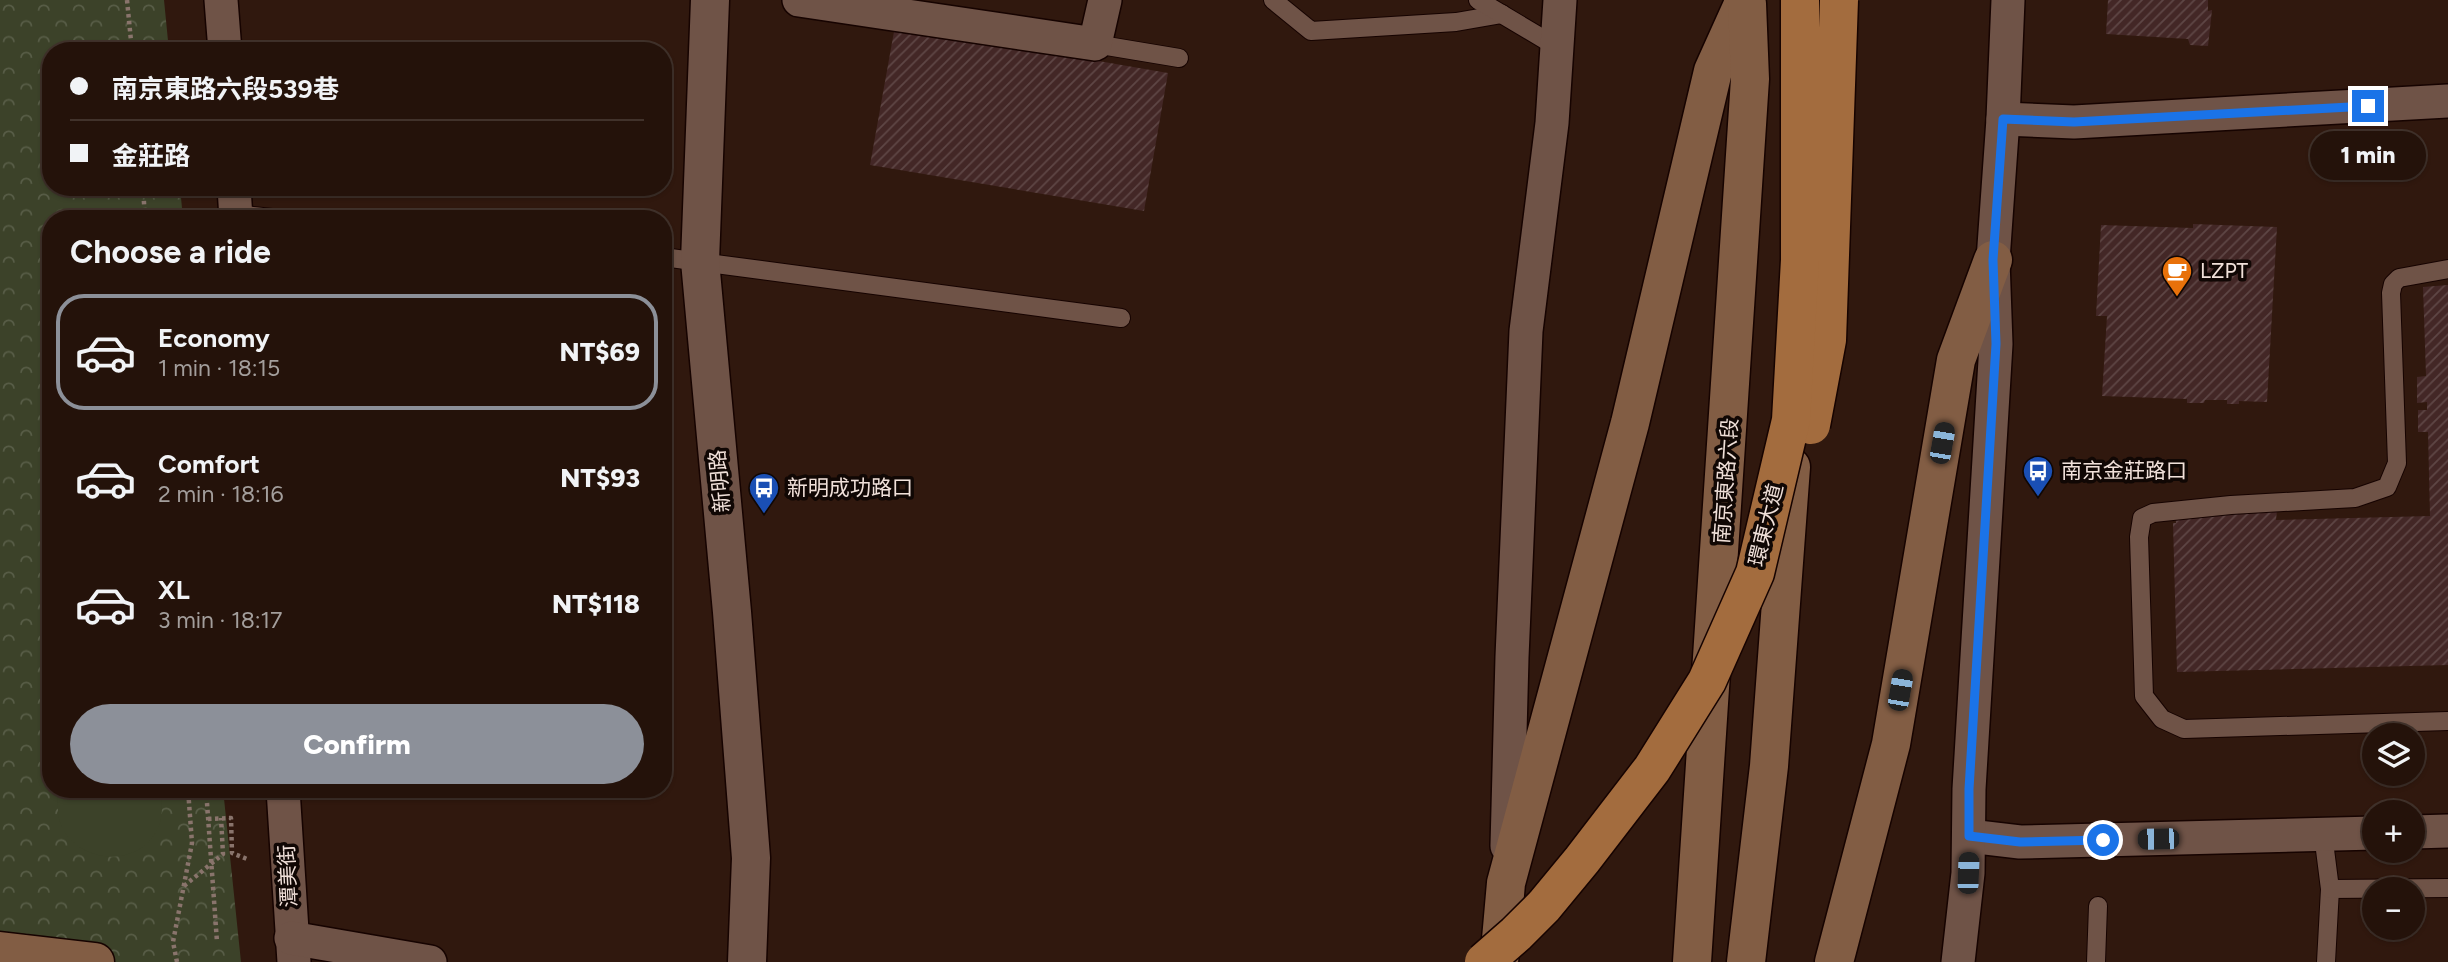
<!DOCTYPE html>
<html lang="en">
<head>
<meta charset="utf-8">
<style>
  :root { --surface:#24120a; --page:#302018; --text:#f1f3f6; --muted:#a39e9c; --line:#41322b; --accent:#8c9099 }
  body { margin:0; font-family:Figtree,"Noto Sans TC",sans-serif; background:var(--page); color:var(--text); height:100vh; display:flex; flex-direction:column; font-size:26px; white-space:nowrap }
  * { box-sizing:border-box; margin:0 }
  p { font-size:23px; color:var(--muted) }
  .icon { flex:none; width:38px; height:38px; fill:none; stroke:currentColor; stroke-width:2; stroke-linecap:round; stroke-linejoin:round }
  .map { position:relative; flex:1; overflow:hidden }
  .panel { position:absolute; left:42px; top:210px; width:630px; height:588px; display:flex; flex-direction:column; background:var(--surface); border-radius:28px; box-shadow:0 2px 5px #0004,0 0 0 2px var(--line) }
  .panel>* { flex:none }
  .banner { position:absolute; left:42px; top:42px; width:630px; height:154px; border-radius:28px; box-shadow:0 2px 5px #0004,0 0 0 2px var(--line); display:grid; align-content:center; height:154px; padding:0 28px; background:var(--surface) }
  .controls { position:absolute; left:2362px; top:723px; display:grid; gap:14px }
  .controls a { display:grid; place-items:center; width:63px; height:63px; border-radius:50%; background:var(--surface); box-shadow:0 2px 5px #0004,0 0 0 2px var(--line); font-size:35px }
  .end { position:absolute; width:32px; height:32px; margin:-16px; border:9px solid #1a73e8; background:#fff; box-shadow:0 0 0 4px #fff }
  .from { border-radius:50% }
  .bubble { position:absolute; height:49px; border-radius:24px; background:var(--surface); box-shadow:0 2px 5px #0004,0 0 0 2px var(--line); font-size:23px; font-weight:800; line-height:49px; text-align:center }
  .car { position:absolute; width:21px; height:42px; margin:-21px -10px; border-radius:9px; box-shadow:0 0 5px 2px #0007; background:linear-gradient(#222 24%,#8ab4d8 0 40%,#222 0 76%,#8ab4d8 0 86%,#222 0) }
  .banner b { display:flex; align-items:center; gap:24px; height:66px; font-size:26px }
  .banner b+b { border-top:2px solid var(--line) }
  .banner i { width:18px; height:18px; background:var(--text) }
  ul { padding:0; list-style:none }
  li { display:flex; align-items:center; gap:21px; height:116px; margin:0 14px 10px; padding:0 14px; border:4px solid transparent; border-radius:28px }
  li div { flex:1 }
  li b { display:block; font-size:26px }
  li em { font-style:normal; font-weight:800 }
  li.active { border-color:var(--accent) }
  li>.icon { width:63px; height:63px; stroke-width:1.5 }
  h2 { padding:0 28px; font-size:32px; line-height:84px }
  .primary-button { display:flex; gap:14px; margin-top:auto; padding:14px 28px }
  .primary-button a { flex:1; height:80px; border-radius:42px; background:var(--accent); color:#fff; font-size:28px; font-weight:800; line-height:80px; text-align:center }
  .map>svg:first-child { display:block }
  .forest { fill:url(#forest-crowns) }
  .garden { fill:#3c4229 }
  .building { fill:url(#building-hatch) }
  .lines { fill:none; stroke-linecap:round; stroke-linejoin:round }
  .service-casing { stroke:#160300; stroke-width:20 }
  .minor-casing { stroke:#160300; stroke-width:36 }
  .tertiary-casing { stroke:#160300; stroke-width:41 }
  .secondary-casing { stroke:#160300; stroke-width:41 }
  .path { stroke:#89746c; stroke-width:4.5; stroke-dasharray:3.5 3.5; stroke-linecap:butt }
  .service { stroke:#6f5347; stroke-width:18 }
  .minor { stroke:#6f5347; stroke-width:33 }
  .tertiary { stroke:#6f5347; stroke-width:38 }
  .secondary { stroke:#825d44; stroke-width:38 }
  .trunk-bridge-casing { stroke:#160300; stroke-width:41; stroke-linecap:butt }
  .path-bridge { stroke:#89746c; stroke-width:4.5; stroke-dasharray:3.5 3.5; stroke-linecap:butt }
  .trunk-bridge { stroke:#a36c3e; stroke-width:38 }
  .route { stroke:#1a73e8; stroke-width:9 }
  .labels { text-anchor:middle; stroke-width:7; stroke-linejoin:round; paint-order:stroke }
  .poi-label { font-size:21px; fill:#f0e0d9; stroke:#100704; text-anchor:start }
  .street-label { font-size:21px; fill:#f0e0d9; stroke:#100704 }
</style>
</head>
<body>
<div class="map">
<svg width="2448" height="962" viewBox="0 0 2448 962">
  <defs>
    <pattern id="forest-crowns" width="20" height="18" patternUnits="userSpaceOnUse" patternTransform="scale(1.75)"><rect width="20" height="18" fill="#3c4229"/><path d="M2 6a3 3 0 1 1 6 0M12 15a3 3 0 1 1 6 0" fill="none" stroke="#585d47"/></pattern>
    <pattern id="building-hatch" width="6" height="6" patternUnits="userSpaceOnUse" patternTransform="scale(1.75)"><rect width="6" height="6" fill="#432726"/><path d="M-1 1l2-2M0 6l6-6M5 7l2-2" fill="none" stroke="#5e4645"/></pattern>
  </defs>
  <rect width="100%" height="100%" fill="#30180e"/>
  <path class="forest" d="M0,0H164L169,51H51V187H180L183,219H51V789H223L241,962H0Z"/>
  <path class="garden" d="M58,789H161C162,804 164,818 156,832C134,870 74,862 60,822C57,812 58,799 58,789Z"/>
  <g class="building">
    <path d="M2108,0H2208V11L2212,10L2208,46L2190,45L2188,39L2106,34Z"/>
    <path d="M895,26L1168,73L1144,211L870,165Z"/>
    <path d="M2193,224L2277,227L2267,402L2239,401V404H2227V400H2205L2204,403H2187V399L2102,396L2107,316H2096L2101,225L2193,228Z"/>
    <path d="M2448,285V665L2177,672L2173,523H2176L2175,514L2277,510L2276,520L2430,516L2428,432H2418V410H2427V402L2417,403V377L2426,376L2423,287Z"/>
  </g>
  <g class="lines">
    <g class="service-casing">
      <g id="service">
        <path d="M1273,0L1311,31L1456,22L1502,14"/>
        <path d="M1478,0L1557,47"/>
        <path d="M1095,44L1179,58"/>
        <path d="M235,214L281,219"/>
        <path d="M663,257L1121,318"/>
        <path d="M2448,269L2399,278L2393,284L2391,293L2397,463L2387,487L2355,498L2231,505L2153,513L2142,518L2139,537L2144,696L2162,719L2184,729L2448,721"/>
        <path d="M2323,834L2330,889L2326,962"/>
        <path d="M2330,889L2448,888"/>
        <path d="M2096,962L2098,906"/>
      </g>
    </g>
    <g class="minor-casing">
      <g id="minor">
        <path d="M221,0L225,51"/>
        <path d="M799,0L1095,44L1105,0"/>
        <path d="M2003,119L2074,122L2448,101"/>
        <path d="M234,187L236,219"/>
        <path d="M283,789L294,962"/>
        <path d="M2413,832L2448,831"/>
        <path d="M1969,836L2020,842L2375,833"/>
        <path d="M1507,846L1512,657L1526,331L1552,123L1560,0"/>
        <path d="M291,938L430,962"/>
        <path d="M1958,962L1968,873L1969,789L1996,344L1993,260L2003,119L2008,0"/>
      </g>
    </g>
    <g class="tertiary-casing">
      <path id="tertiary" d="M710,0L700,261L732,612L751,858L747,962"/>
    </g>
    <g class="secondary-casing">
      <g id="secondary">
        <path d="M0,951L95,962"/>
        <path d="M1499,962L1506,883L1630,423L1713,71L1745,0"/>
        <path d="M1692,962L1750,79L1747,4"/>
        <path d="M1746,962L1769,766L1791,467"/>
        <path d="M1834,962L1891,744L1956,360L1993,260"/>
      </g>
    </g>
    <g class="path">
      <path d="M127,0L132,51"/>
      <path d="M143,187L145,219"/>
      <path d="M208,819L231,818L232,853L247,859"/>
      <path d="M184,886L223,854L221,818"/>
      <path d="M177,962L173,942L192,843L188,789"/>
    </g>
    <use href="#service" class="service"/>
    <use href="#minor" class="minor"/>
    <use href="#tertiary" class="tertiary"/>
    <use href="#secondary" class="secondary"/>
    <g class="trunk-bridge-casing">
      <g id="trunk-bridge">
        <path d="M1811,425L1827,340L1839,0"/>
        <path d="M1484,962L1516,934L1544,906L1582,860L1652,769L1707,681L1755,573L1791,420L1800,260V0"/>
      </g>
    </g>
    <path class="path-bridge" d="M206,789L217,942"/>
    <use href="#trunk-bridge" class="trunk-bridge"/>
  </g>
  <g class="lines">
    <path class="route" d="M2103,840L2020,842L1969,836V789L1996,344L1993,260L2003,119L2074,122L2368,106"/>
  </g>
  <defs>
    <g id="cafe-pin" transform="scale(1.575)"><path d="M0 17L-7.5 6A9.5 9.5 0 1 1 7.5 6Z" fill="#e8710a" stroke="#100704"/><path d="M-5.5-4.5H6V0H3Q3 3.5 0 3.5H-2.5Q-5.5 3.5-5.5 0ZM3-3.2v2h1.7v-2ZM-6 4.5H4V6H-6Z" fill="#fff"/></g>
    <g id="bus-pin" transform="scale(1.575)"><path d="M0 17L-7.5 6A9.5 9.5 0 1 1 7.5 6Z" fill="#1a4fb4" stroke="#100704"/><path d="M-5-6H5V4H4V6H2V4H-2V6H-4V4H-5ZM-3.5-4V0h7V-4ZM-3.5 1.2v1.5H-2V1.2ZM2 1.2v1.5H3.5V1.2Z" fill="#fff"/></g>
  </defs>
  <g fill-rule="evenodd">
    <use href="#cafe-pin" x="2177" y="271"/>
    <use href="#bus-pin" x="2038" y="471"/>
    <use href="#bus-pin" x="764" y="488"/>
  </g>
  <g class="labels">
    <g class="poi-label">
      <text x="2200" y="278">LZPT</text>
      <text x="2061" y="478">南京金莊路口</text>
      <text x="787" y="495">新明成功路口</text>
    </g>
    <g class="street-label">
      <text transform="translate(720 481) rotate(-95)" y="7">新明路</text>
      <text transform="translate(1726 481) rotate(-86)" y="7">南京東路六段</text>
      <text transform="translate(1766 525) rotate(-76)" y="7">環東大道</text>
      <text transform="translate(288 876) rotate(-93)" y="7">潭美街</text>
    </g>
  </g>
</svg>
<div class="controls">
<a><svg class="icon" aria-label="layers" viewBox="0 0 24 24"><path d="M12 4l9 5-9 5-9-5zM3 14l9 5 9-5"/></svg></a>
<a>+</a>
<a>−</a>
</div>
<i class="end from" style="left:2103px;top:840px"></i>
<i class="end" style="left:2368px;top:106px"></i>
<div class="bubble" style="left:2310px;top:131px;width:116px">1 min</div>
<i class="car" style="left:1942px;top:443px;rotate:10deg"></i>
<i class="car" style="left:1900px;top:690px;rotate:10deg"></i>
<i class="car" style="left:2158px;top:839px;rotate:269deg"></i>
<i class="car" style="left:1968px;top:873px;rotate:2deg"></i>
<div class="banner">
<b><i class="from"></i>南京東路六段539巷</b>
<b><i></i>金莊路</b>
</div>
<section class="panel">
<h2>Choose a ride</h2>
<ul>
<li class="active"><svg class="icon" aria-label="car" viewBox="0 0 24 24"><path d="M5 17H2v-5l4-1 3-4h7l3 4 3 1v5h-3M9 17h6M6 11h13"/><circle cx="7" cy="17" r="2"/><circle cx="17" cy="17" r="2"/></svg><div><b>Economy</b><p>1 min · 18:15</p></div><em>NT$69</em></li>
<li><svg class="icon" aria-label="car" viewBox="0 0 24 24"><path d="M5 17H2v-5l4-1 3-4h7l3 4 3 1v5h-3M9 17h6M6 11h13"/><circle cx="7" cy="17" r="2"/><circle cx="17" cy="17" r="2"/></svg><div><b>Comfort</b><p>2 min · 18:16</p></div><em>NT$93</em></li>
<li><svg class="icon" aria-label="car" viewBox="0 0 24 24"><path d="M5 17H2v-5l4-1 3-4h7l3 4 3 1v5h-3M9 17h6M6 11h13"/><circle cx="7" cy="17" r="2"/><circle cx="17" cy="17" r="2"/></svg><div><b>XL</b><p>3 min · 18:17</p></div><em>NT$118</em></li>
</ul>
<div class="primary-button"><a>Confirm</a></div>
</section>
</div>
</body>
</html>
